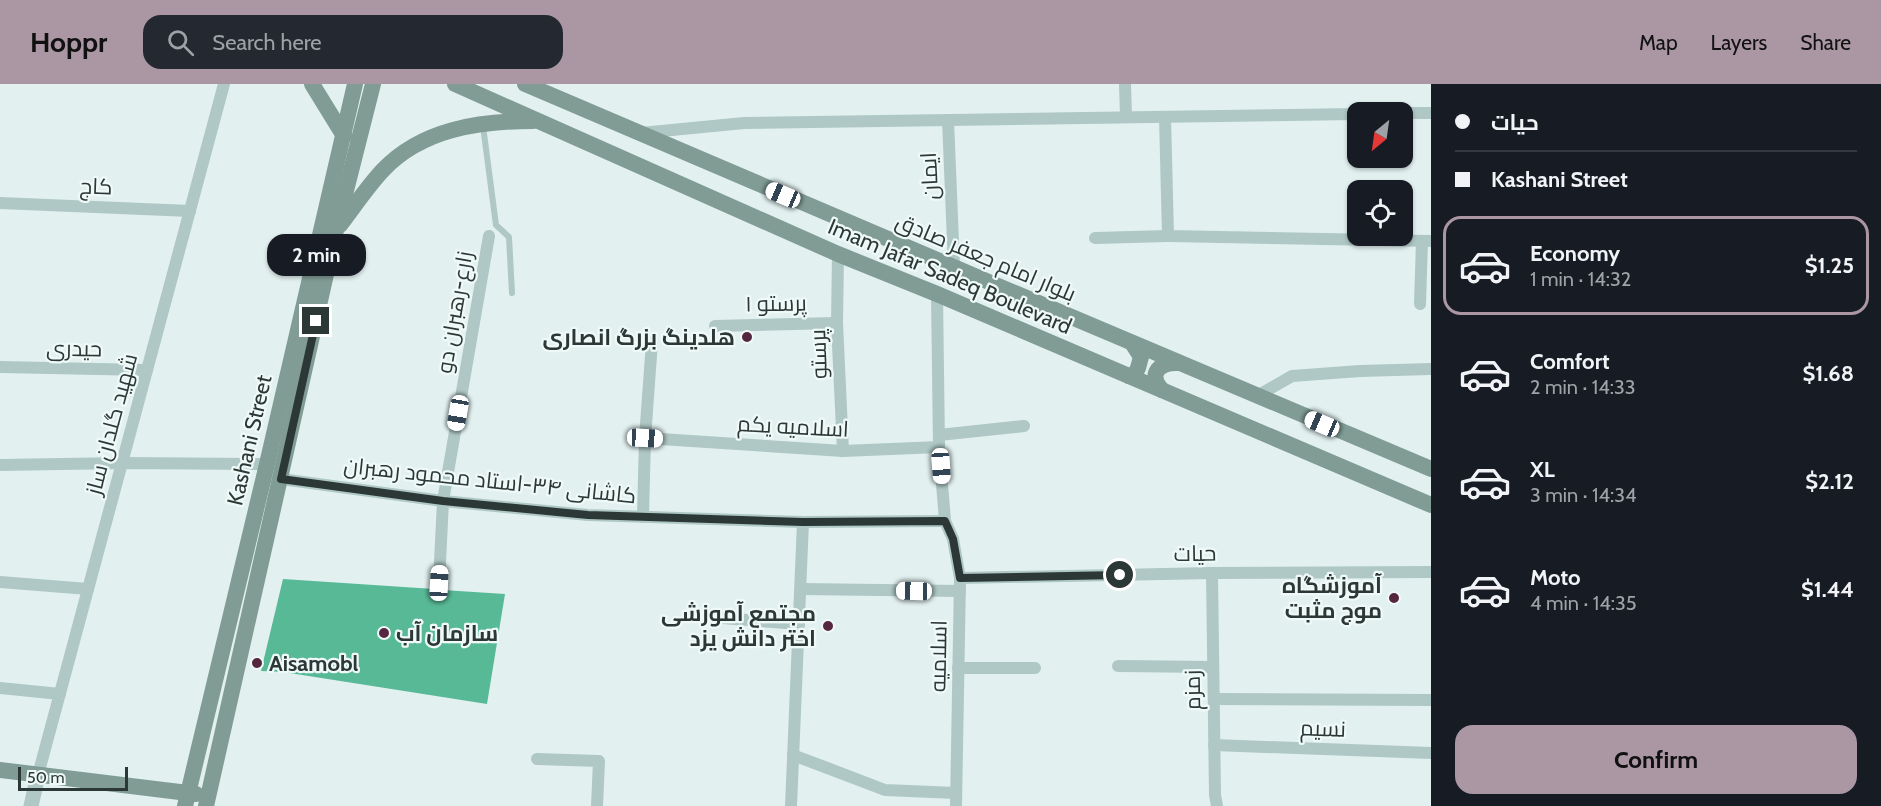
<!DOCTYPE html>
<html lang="en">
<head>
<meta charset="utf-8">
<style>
  :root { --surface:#171b24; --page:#242831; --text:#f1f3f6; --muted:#9ea1a6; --line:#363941; --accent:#ab97a4 }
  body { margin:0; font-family:Cabin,Cairo,sans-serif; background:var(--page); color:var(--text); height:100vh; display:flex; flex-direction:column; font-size:22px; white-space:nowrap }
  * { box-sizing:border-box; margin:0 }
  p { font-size:20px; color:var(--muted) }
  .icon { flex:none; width:33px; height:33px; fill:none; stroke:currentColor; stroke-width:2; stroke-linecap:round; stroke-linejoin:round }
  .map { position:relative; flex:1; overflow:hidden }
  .details { display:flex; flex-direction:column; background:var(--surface); width:450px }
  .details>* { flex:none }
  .hud { display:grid; align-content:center; height:132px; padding:0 24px; background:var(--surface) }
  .needle { width:39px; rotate:209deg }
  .tools { position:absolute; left:1347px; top:18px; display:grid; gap:12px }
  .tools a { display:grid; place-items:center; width:66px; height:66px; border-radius:12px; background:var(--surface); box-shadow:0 2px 4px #0004; font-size:30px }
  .scale { position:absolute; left:18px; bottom:15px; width:110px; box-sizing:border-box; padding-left:6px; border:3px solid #2c3835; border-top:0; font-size:16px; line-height:21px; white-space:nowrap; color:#2c3835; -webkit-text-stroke:4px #eef9f8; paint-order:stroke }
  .end { position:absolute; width:27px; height:27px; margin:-14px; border:8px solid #2c3835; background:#fff; box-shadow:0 0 0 3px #fff }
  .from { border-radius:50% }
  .bubble { position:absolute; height:42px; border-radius:18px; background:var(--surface); box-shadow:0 2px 4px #0004; font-size:20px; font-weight:700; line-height:42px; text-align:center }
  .car { position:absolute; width:18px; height:36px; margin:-18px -9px; border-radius:8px; box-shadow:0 0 4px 2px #0007; background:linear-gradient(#fff 24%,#345 0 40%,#fff 0 76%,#345 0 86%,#fff 0) }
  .hud b { display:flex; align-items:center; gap:21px; height:57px; font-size:22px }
  .hud b+b { border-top:2px solid var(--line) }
  .hud i { width:15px; height:15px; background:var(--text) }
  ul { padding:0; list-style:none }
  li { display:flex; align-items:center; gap:18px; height:99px; margin:0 12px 9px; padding:0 12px; border:3px solid transparent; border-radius:18px }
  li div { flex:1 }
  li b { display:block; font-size:22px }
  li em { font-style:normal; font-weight:700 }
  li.selected { border-color:var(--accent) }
  li>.icon { width:54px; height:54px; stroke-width:1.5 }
  .primary-button { display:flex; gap:12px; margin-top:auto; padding:12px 24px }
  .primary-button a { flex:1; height:69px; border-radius:18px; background:var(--accent); color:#111; font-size:24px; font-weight:700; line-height:69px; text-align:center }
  header { display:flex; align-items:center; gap:36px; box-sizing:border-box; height:84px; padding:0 30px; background:var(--accent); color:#111 }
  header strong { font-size:28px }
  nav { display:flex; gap:33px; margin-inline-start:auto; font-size:21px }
  .search { width:420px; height:54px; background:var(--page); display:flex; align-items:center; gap:15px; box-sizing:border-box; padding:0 21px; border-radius:18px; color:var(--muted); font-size:22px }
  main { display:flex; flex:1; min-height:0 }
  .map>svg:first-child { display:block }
  .building { fill:#58b997 }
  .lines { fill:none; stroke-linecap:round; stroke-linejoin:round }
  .service { stroke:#afc8c5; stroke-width:6 }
  .minor { stroke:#afc8c5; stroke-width:12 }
  .tertiary { stroke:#afc8c5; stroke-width:15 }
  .secondary { stroke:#809c95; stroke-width:16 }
  .route { stroke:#2c3835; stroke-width:8 }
  .poi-dot { fill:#55263f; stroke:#eef9f8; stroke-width:2 }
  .labels { text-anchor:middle; stroke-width:4.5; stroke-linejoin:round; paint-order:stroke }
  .street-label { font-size:22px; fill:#2c3835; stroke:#eef9f8 }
  .poi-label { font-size:22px; font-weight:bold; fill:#2c3835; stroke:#eef9f8; text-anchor:end }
</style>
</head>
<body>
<header>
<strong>Hoppr</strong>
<div class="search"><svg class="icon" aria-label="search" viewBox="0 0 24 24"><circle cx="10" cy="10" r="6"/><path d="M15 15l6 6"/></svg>Search here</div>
<nav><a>Map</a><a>Layers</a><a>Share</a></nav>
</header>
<main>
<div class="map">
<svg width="1431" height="722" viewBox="0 0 1431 722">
  <rect width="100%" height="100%" fill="#e2f1f0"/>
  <path class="building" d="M283,495L434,505L438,507L443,506L505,510L487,620L283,588L261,587Z"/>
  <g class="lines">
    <path class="service" d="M483,42L496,141L509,153L512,209"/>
    <g class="minor">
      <path d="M1125,0L1126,33"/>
      <path d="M1402,29H1431"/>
      <path d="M1165,33L1168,152L1431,157"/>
      <path d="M948,36L954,182"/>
      <path d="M641,49L744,39L1358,30"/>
      <path d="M0,119L190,127"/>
      <path d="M1095,154L1168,152"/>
      <path d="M838,170L837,239L843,367"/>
      <path d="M937,210L939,363L945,437L953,455L960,494L956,722"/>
      <path d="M1420,220L1422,157"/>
      <path d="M715,242L837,239"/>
      <path d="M0,283L147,286"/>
      <path d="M1257,312L1292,292L1360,287L1431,285"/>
      <path d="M939,351L1024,342"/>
      <path d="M645,354L843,367L939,363"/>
      <path d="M0,381L123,379L267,380"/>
      <path d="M281,395L443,417L588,431L803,438L945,437"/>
      <path d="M643,433L645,354L652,258"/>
      <path d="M1212,489L1215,711L1217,722"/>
      <path d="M960,494L1212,489L1431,488"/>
      <path d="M0,498L88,505"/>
      <path d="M439,499L443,417L489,152"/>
      <path d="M801,505L960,507"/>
      <path d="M722,534L799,540"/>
      <path d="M1118,582L1213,583"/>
      <path d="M958,584H1035"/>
      <path d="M0,604L60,610"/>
      <path d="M1214,615L1431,616"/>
      <path d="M1214,661L1431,669"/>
      <path d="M793,671L885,706L956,709"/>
      <path d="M537,675L599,677L597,722"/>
      <path d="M38,691L224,0"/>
      <path d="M791,722L803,438"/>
    </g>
    <path class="tertiary" d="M31,722L38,691"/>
    <g class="secondary">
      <path d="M312,0L344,52"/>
      <path d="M455,0L838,170L937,210L1431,421"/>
      <path d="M525,0C826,129 1129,258 1431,385"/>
      <path d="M340,141C354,123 367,103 383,86C422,45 479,37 533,37"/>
      <path d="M1129,292L1135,290L1138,284L1141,273L1132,259"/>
      <path d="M1162,306C1147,289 1160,278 1179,279"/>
      <path d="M0,686L196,710"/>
      <path d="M185,722L267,380L355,0"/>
      <path d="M206,722L336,146L373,0"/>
    </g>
  </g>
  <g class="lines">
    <path class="route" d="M316,237L281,395L443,417L588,431L803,438L945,437L953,455L960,494L1120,491"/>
  </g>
  <g class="poi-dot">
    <circle cx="747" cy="253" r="6"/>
    <circle cx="1394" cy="514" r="6"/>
    <circle cx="828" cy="542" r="6"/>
    <circle cx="384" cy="549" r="6"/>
    <circle cx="257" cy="579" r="6"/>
  </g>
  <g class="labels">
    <g class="street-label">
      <text transform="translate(929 92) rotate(-93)" y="8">ایمان</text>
      <text transform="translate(96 102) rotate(2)" y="8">کاج</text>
      <text transform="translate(986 173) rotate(23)" y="8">بلوار امام جعفر صادق</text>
      <text transform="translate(950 192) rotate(23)" y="8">Imam Jafar Sadeq Boulevard</text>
      <text transform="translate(776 219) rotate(-1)" y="8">پرستو ۱</text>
      <text transform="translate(454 228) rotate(-80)" y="8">زارع-رهبران دو</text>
      <text transform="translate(74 264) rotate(1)" y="8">حیدری</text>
      <text transform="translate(818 270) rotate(-92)" y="8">پرستو</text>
      <text transform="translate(111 340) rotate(-75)" y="8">شهید گلدان ساز</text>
      <text transform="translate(793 342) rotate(3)" y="8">اسلامیه یکم</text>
      <text transform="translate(249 356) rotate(-77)" y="8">Kashani Street</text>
      <text transform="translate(490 396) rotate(6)" y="8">کاشانی ۳۴-استاد محمود رهبران</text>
      <text transform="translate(1195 469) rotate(-1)" y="8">حیات</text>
      <text transform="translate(938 572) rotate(-89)" y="8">اسلامیه</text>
      <text transform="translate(1192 606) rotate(-91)" y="8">زمزم</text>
      <text transform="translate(1323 644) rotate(2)" y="8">نسیم</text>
    </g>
    <g class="poi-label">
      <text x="735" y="261">هلدینگ بزرگ انصاری</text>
      <text x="1382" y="509">آموزشگاه<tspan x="1382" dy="25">موج مثبت</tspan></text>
      <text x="816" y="537">مجتمع آموزشی<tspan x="816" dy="25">اختر دانش یزد</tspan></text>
      <text x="396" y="557" text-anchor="start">سازمان آب</text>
      <text x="269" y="587" text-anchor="start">Aisamobl</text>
    </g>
  </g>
</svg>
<div class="tools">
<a><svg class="needle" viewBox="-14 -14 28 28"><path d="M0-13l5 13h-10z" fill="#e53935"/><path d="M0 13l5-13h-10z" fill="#9ea1a6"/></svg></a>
<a><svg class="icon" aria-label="locate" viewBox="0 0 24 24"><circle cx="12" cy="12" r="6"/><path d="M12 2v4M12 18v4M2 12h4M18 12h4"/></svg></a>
</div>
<div class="scale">50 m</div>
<i class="end from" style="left:1120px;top:491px"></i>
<i class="end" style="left:316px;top:237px"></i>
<div class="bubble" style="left:267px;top:150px;width:99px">2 min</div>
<i class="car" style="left:783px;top:111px;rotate:293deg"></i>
<i class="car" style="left:458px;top:329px;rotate:190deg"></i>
<i class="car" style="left:1322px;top:340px;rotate:293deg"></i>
<i class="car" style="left:645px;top:354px;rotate:93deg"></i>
<i class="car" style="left:941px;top:382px;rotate:176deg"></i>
<i class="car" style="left:439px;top:499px;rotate:3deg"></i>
<i class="car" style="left:914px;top:507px;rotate:271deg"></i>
</div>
<section class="details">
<div class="hud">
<b><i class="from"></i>حیات</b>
<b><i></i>Kashani Street</b>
</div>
<ul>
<li class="selected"><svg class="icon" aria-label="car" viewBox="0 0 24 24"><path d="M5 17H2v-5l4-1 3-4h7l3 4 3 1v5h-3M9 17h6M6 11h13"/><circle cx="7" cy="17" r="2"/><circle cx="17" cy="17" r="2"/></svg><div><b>Economy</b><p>1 min · 14:32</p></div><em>$1.25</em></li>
<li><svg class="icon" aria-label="car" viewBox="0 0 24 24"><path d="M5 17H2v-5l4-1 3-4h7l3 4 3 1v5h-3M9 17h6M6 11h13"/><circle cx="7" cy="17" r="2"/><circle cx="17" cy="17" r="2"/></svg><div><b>Comfort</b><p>2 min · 14:33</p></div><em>$1.68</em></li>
<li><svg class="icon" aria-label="car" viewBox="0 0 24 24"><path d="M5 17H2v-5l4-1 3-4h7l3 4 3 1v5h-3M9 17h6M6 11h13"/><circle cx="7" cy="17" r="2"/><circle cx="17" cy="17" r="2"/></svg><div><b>XL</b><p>3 min · 14:34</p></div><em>$2.12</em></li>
<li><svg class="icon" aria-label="car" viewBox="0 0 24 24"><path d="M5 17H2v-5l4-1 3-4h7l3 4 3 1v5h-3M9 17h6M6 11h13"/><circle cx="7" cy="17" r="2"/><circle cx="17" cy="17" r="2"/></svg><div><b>Moto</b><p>4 min · 14:35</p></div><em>$1.44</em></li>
</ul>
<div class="primary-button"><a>Confirm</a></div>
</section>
</main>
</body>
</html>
